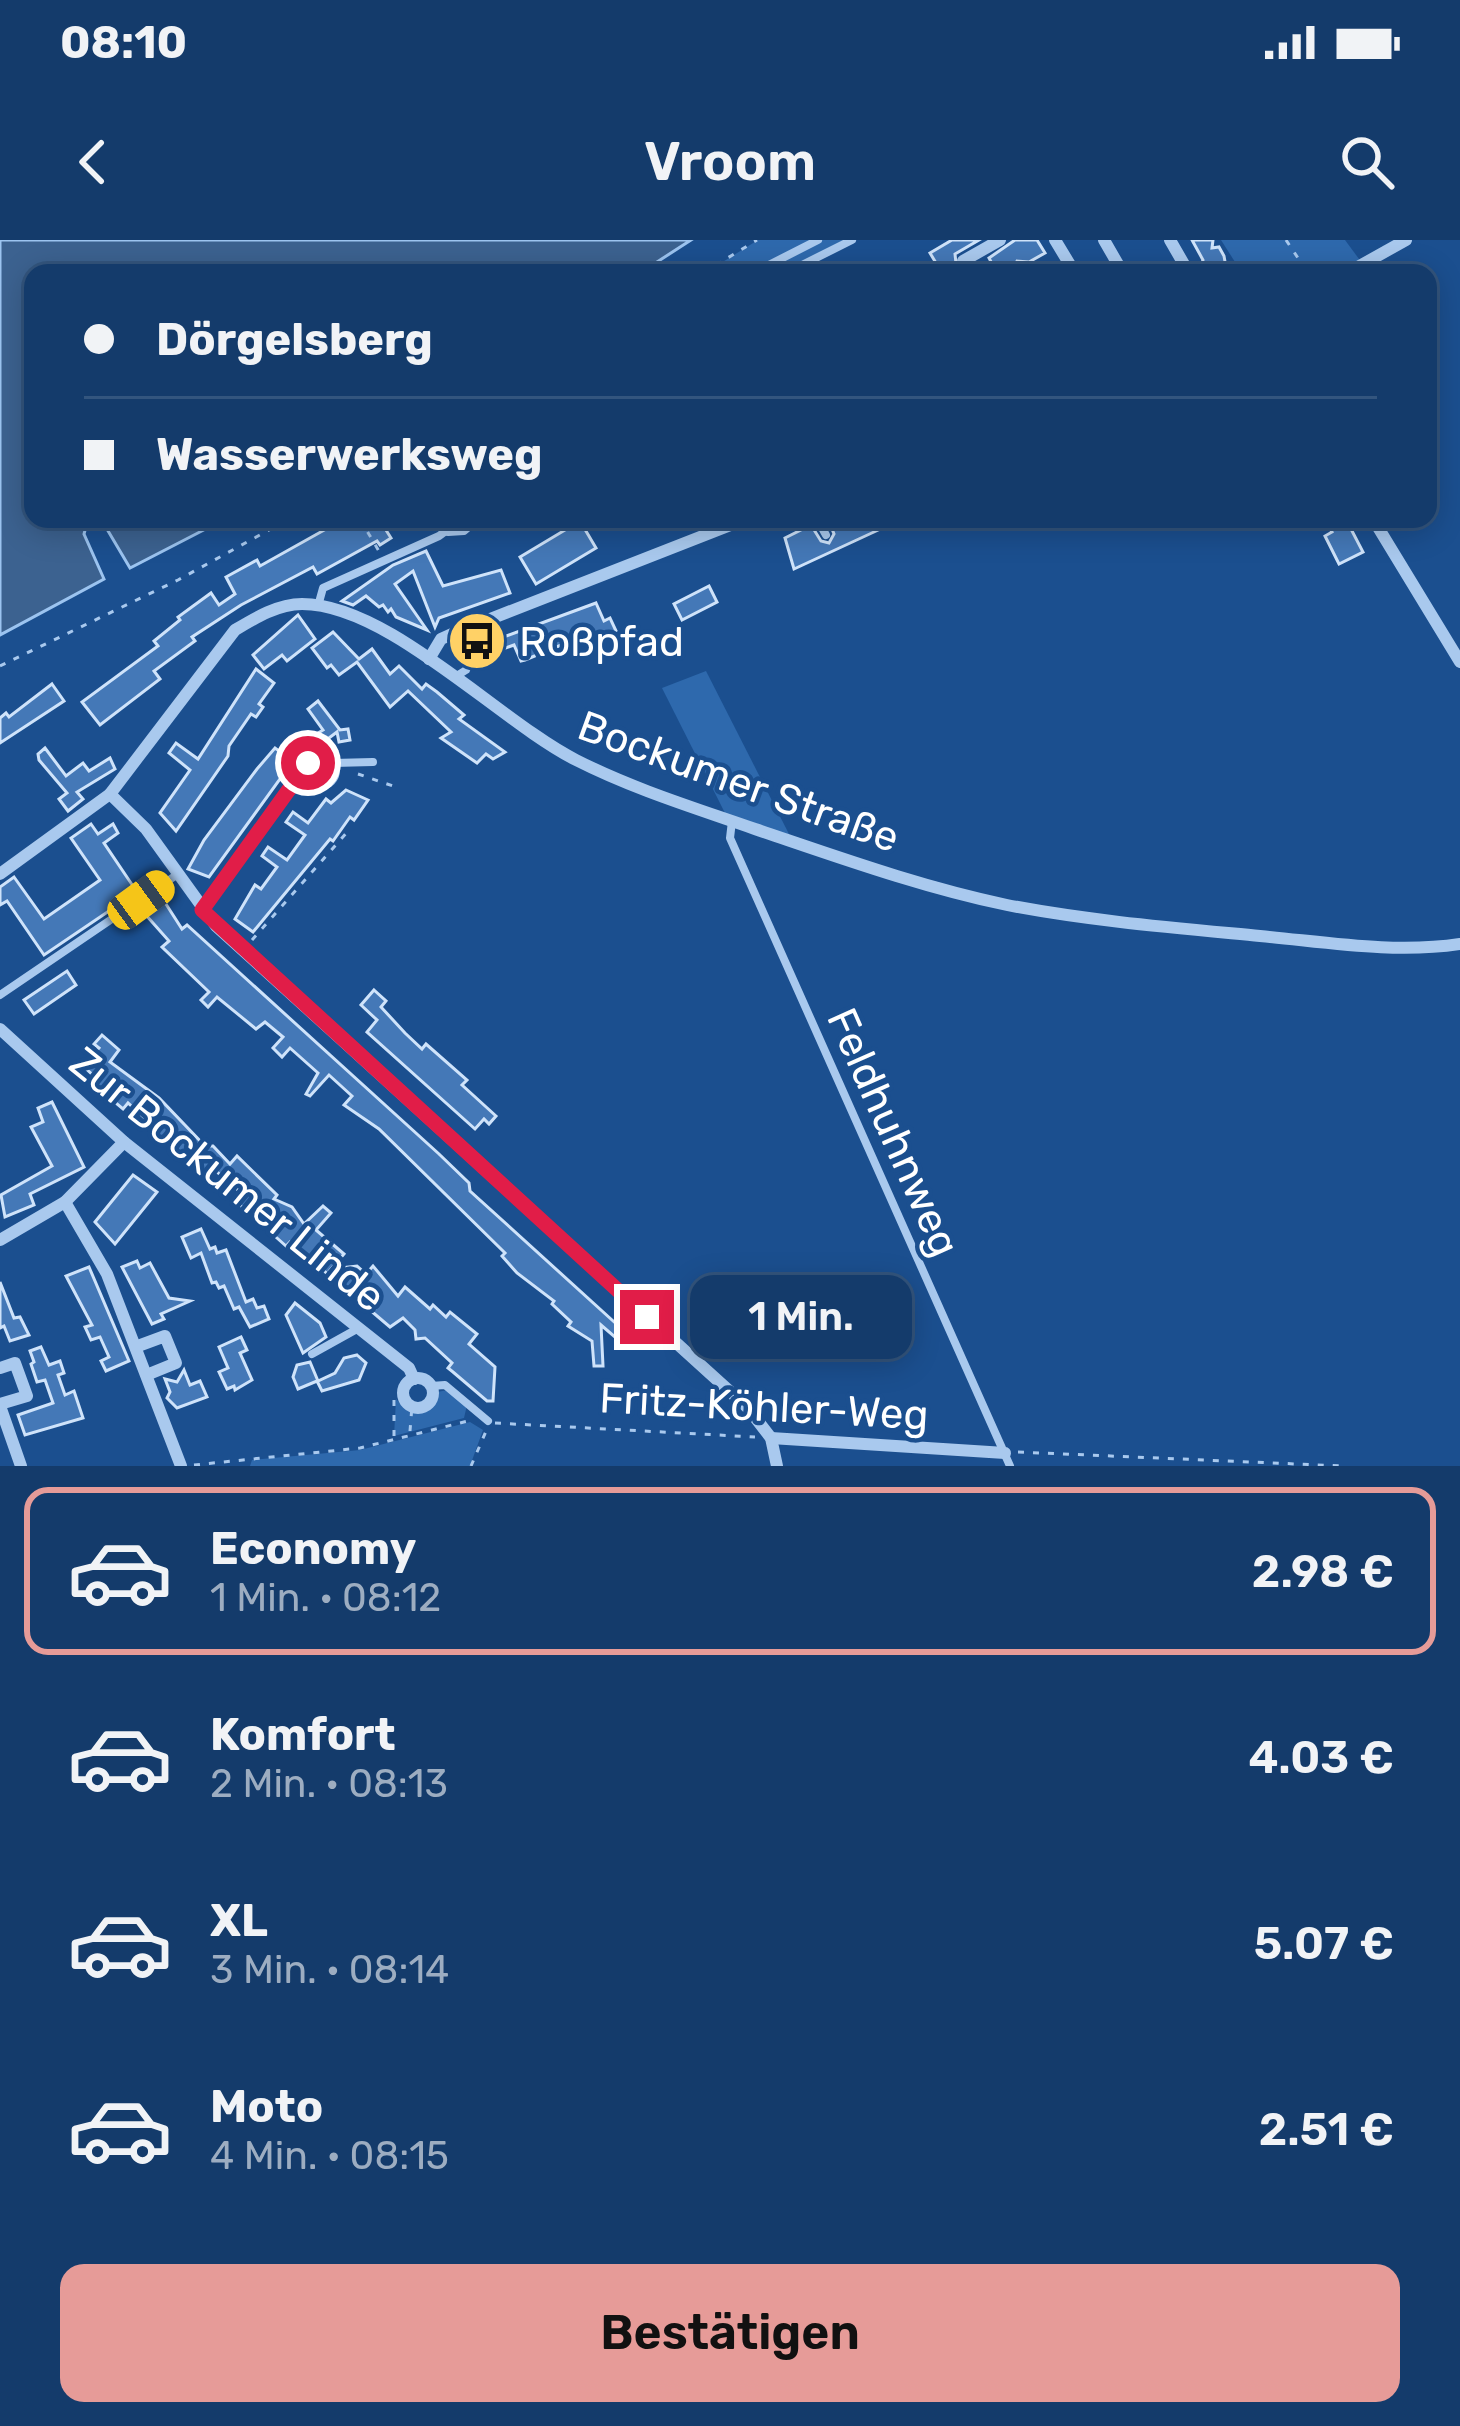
<!DOCTYPE html>
<html lang="de">
<head>
<meta charset="utf-8">
<style>
  :root { --surface:#143b6b; --page:#214673; --text:#f1f3f6; --muted:#9dadc1; --line:#33557e; --accent:#e69b98 }
  body { margin:0; font-family:Rubik,sans-serif; background:var(--page); color:var(--text); height:100vh; display:flex; flex-direction:column; font-size:45px; white-space:nowrap }
  * { box-sizing:border-box; margin:0 }
  p { font-size:39px; color:var(--muted) }
  .icon { flex:none; width:66px; height:66px; fill:none; stroke:currentColor; stroke-width:2; stroke-linecap:round; stroke-linejoin:round }
  .map { position:relative; height:1226px; overflow:hidden }
  .details { display:flex; flex-direction:column; background:var(--surface); flex:1 }
  .details>* { flex:none }
  .top-card { position:absolute; left:24px; top:24px; width:1413px; height:264px; border-radius:24px; box-shadow:0 6px 30px #0003,0 0 0 3px var(--line); display:grid; align-content:center; height:264px; padding:0 60px; background:var(--surface) }
  .end { position:absolute; width:54px; height:54px; margin:-27px; border:15px solid #e11d48; background:#fff; box-shadow:0 0 0 6px #fff }
  .from { border-radius:50% }
  .bubble { position:absolute; height:84px; border-radius:24px; background:var(--surface); box-shadow:0 6px 30px #0003,0 0 0 3px var(--line); font-size:39px; font-weight:600; line-height:84px; text-align:center }
  .car { position:absolute; width:36px; height:72px; margin:-36px -18px; border-radius:15px; box-shadow:0 0 9px 3px #0007; background:linear-gradient(#f5c518 24%,#345 0 40%,#f5c518 0 76%,#345 0 86%,#f5c518 0) }
  .top-card b { display:flex; align-items:center; gap:42px; height:114px; font-size:45px }
  .top-card b+b { border-top:3px solid var(--line) }
  .top-card i { width:30px; height:30px; background:var(--text) }
  ul { padding:21px 0 0; list-style:none }
  li { display:flex; align-items:center; gap:36px; height:168px; margin:0 24px 18px; padding:0 36px; border:6px solid transparent; border-radius:24px }
  li div { flex:1 }
  li b { display:block; font-size:45px }
  li em { font-style:normal; font-weight:600 }
  li.selected { border-color:var(--accent) }
  li>.icon { width:108px; height:108px; stroke-width:1.5 }
  .primary-button { display:flex; gap:24px; margin-top:auto; padding:24px 60px }
  .primary-button a { flex:1; height:138px; border-radius:24px; background:var(--accent); color:#111; font-size:48px; font-weight:600; line-height:138px; text-align:center }
  .status { display:flex; justify-content:space-between; align-items:center; height:84px; padding:0 60px; background:var(--surface); direction:ltr }
  .status svg { height:33px; fill:currentColor }
  header { display:flex; justify-content:space-between; align-items:center; height:156px; padding:0 60px; background:var(--surface); font-size:54px; font-weight:600 }
  .map>svg:first-child { display:block }
  .green { fill:#2e69ad }
  .water { fill:#3c6290; stroke:#9cc4f0; stroke-width:3 }
  .building { fill:#4478b7; stroke:#cfe3fa; stroke-width:3 }
  .lines { fill:none; stroke-linecap:round; stroke-linejoin:round }
  .path { stroke:#a9c9ee; stroke-width:3; stroke-dasharray:6 9; stroke-linecap:butt }
  .lane { stroke:#a9c9ee; stroke-width:8 }
  .street { stroke:#a9c9ee; stroke-width:12 }
  .route { stroke:#e11d48; stroke-width:15 }
  .labels { text-anchor:middle; stroke-width:9; stroke-linejoin:round; paint-order:stroke }
  .poi-label { font-size:42px; fill:#fff; stroke:#1b4f8f; text-anchor:start }
  .street-label { font-size:42px; fill:#fff; stroke:#1b4f8f }
</style>
</head>
<body>
<div class="status"><b>08:10</b><svg viewBox="0 0 49 12"><path d="M0 12V9h3v3zM5 12V6h3v6zM10 12V3h3v9zM15 12V0h3v12zM26 1h20v11H26zM47 4h2v5h-2z"/></svg></div>
<header><svg class="icon" aria-label="back" viewBox="0 0 24 24"><path d="M15 5l-7 7 7 7"/></svg>Vroom<svg class="icon" aria-label="search" viewBox="0 0 24 24"><circle cx="10" cy="10" r="6"/><path d="M15 15l6 6"/></svg></header>
<div class="map">
<svg width="1460" height="1226" viewBox="0 0 1460 1226">
  <rect width="100%" height="100%" fill="#1b4f8f"/>
  <g class="green">
    <path d="M758,0H844L780,33H705Z"/>
    <path d="M1221,0H1345L1362,23L1344,33H1242Z"/>
    <path d="M706,431L791,598L727,577L662,448Z"/>
    <path d="M448,1150L467,1165L464,1178L394,1196L396,1159L407,1170L421,1173L433,1166L437,1152Z"/>
    <path d="M470,1182L483,1190L470,1226H250L252,1220L360,1210Z"/>
  </g>
  <g class="water">
    <path d="M0,0H691L640,33H33V279H88L84,294L104,339L0,395Z"/>
    <path d="M101,279H225L130,328Z"/>
  </g>
  <g class="building">
    <path d="M952,0H979L955,14L957,33H942L930,13Z"/>
    <path d="M1015,0H1037L1045,13L1029,22L1017,21L1012,33H997L989,18Z"/>
    <path d="M1192,0H1213L1212,8L1219,7L1224,16L1227,33L1200,27L1203,20Z"/>
    <path d="M344,279H379L391,298L380,305L377,301L317,334L313,327L241,365L192,397L195,401L154,431L160,439L100,485L82,462L158,406L154,401L180,380L178,377L211,353L219,365L235,354L226,337L257,320L260,326Z"/>
    <path d="M828,279H902L794,329L785,298L811,285L821,301L829,303L834,294Z"/>
    <path d="M1325,279H1363L1364,284L1351,289L1363,312L1339,324L1325,296L1332,292Z"/>
    <path d="M580,281L596,308L536,344L520,317Z"/>
    <path d="M426,311L443,346L501,330L510,353L439,378L435,387L413,331L395,344L427,390L396,377L391,369L388,372L383,365L379,367L366,356L353,365L342,361L393,325Z"/>
    <path d="M709,346L717,362L682,380L674,364Z"/>
    <path d="M596,363L604,381L610,378L617,393L587,404L583,396L525,420L521,421L514,405L481,417L479,406Z"/>
    <path d="M298,375L315,399L287,421L282,415L264,429L253,415Z"/>
    <path d="M333,392L359,419L372,409L390,434L399,426L422,449L426,444L437,452L464,475L459,479L505,512L493,519L486,514L477,523L441,498L451,492L408,451L390,467L357,422L339,435L331,425L327,428L312,408Z"/>
    <path d="M256,429L274,443L259,464L263,467L256,477L251,474L229,506L228,516L176,591L160,573L190,530L169,513L176,503L198,519Z"/>
    <path d="M52,444L64,461L0,503V478L6,473L9,477Z"/>
    <path d="M318,461L340,490L348,489L350,500L339,502L337,492L325,501L318,493L323,490L308,469Z"/>
    <path d="M283,506L292,513L289,518L293,521L209,637L188,629L204,600L257,529L275,508L279,511Z"/>
    <path d="M45,508L66,536L83,523L89,531L110,518L115,529L77,552L83,559L68,571L59,559L67,553L39,520L38,514Z"/>
    <path d="M346,550L368,560L354,580L350,577L333,601L330,599L253,692L235,679L255,645L261,649L277,627L262,616L268,607L287,620L305,595L286,582L293,572L308,583L326,559L331,563Z"/>
    <path d="M91,584L98,594L113,584L118,593L104,603L137,652L44,715L7,661L0,665V647L14,637L44,679L100,640L71,598Z"/>
    <path d="M164,661L182,689L187,685L439,914L469,943L470,951L623,1090L616,1098L601,1085L603,1126H594L592,1101L568,1086L571,1082L552,1064L554,1061L517,1033L502,1016L505,1013L379,889L344,865L352,856L329,835L310,856L306,854L318,833L290,808L282,817L273,808L283,797L265,782L256,789L217,757L208,767L201,760L209,752L162,707L169,701L145,674Z"/>
    <path d="M67,731L76,745L34,774L24,760Z"/>
    <path d="M374,750L386,761L381,767L405,793L422,809L426,804L467,840L462,845L496,876L489,884L484,879L475,889L367,792L377,780L361,765Z"/>
    <path d="M102,795L119,810L110,822L159,858L205,906H213L230,924L237,916L277,955L274,959L292,967L304,984L323,966L331,973L316,990L344,1014L331,1029L357,1026L366,1034L373,1026L398,1056L405,1047L430,1069L433,1065L446,1077L450,1072L477,1094L469,1104L495,1127L493,1161H487L453,1132L448,1128L452,1123L425,1098L416,1099L415,1090L403,1078L390,1087L290,1002L286,1006L268,990L238,963L244,955L216,931L209,939L146,887L150,883L128,863L123,869L92,843L96,838L83,826L99,808L94,804Z"/>
    <path d="M52,862L84,927L30,954L34,965L5,977L1,955L52,926L31,887L43,882L38,868Z"/>
    <path d="M133,935L157,952L115,1004L95,982Z"/>
    <path d="M201,989L210,1009L215,1007L217,1013L226,1010L246,1062L253,1059L257,1068L264,1066L269,1079L250,1087L239,1067L234,1069L224,1046L219,1048L216,1042L212,1043L201,1013L191,1018L182,997Z"/>
    <path d="M137,1021L140,1028L150,1023L169,1058L190,1061L161,1074L164,1079L152,1084L122,1027Z"/>
    <path d="M89,1027L129,1121L106,1131L101,1121L109,1117L100,1097L91,1100L85,1087L92,1085L66,1036Z"/>
    <path d="M0,1042L14,1078L20,1077L29,1095L10,1101L4,1086L0,1088Z"/>
    <path d="M295,1063L320,1083L326,1097L303,1113L286,1075Z"/>
    <path d="M241,1097L247,1110L240,1113L252,1140L235,1150L234,1146L227,1149L219,1132L228,1128L219,1107Z"/>
    <path d="M41,1107L49,1125L60,1121L64,1133L58,1135L65,1155L74,1151L83,1178L25,1195L18,1175L53,1163L45,1140L37,1142L31,1124L34,1122L30,1111Z"/>
    <path d="M357,1115L366,1123L359,1140L322,1151L317,1141L298,1149L293,1137L297,1125L310,1122L318,1141L335,1133L344,1118Z"/>
    <path d="M184,1130L190,1145L200,1141L207,1157L177,1168L167,1158L170,1152L165,1139L177,1142Z"/>
  </g>
  <g class="lines">
    <g class="path">
      <path d="M1286,0L1308,33"/>
      <path d="M703,33L757,0"/>
      <path d="M360,279L380,313"/>
      <path d="M0,426L178,340L289,279"/>
      <path d="M358,534L393,546"/>
      <path d="M252,700L349,590"/>
      <path d="M495,1183L755,1197"/>
      <path d="M410,1191L412,1166"/>
      <path d="M394,1196V1158L403,1156"/>
      <path d="M1018,1212L1343,1226"/>
      <path d="M194,1225L360,1208L468,1181"/>
      <path d="M471,1226L487,1189"/>
    </g>
    <g class="lane">
      <path d="M753,33L818,0"/>
      <path d="M786,33L852,0"/>
      <path d="M817,279L826,295"/>
      <path d="M448,292L464,291L478,279"/>
      <path d="M318,366L323,348L439,296L462,279"/>
      <path d="M454,395L473,411L466,430L455,437"/>
      <path d="M333,523L373,522"/>
      <path d="M732,581L730,598L1010,1226"/>
      <path d="M0,755L178,634"/>
      <path d="M312,1114L357,1089"/>
      <path d="M431,1146L445,1145L488,1181"/>
    </g>
    <g class="street">
      <path d="M1055,0L1075,33"/>
      <path d="M1104,0L1123,33"/>
      <path d="M1170,0L1189,33"/>
      <path d="M1022,30L1024,33"/>
      <path d="M968,33L963,21L1000,0"/>
      <path d="M1347,33L1406,0"/>
      <path d="M1373,279L1460,422"/>
      <path d="M429,419L441,399L452,394L746,279"/>
      <circle cx="320" cy="530" r="14"/>
      <path d="M110,554L146,589L216,686L747,1167L771,1198L777,1226"/>
      <path d="M0,634L110,554L235,390C255,378 278,364 302,364C388,364 499,481 576,520C633,549 695,568 755,589C838,617 921,647 1007,665C1090,681 1176,688 1260,696C1326,702 1394,714 1460,704"/>
      <path d="M202,670L298,537L306,532"/>
      <path d="M0,789L124,902L409,1128L414,1139"/>
      <path d="M65,962L107,1034L181,1226"/>
      <path d="M0,1000L65,962L124,902"/>
      <path d="M138,1106L165,1096L176,1123L149,1134"/>
      <path d="M0,1128L15,1123L27,1156L0,1164"/>
      <circle cx="418" cy="1153" r="15"/>
      <path d="M0,1166L21,1226"/>
      <path d="M771,1198L1005,1213"/>
    </g>
  </g>
  <g class="lines">
    <path class="route" d="M308,523L306,532L298,537L202,670L647,1077"/>
  </g>
  <defs>
    <g id="bus-disc" transform="scale(3)"><circle r="9.5" fill="#ffd166" stroke="#1b4f8f"/><path d="M-5-6H5V4H4V6H2V4H-2V6H-4V4H-5ZM-3.5-4V0h7V-4ZM-3.5 1.2v1.5H-2V1.2ZM2 1.2v1.5H3.5V1.2Z" fill="#111"/></g>
  </defs>
  <g fill-rule="evenodd">
    <use href="#bus-disc" x="477" y="401"/>
  </g>
  <g class="labels">
    <g class="poi-label">
      <text x="519" y="416">Roßpfad</text>
    </g>
    <g class="street-label">
      <text transform="translate(739 541) rotate(20)" y="15">Bockumer Straße</text>
      <text transform="translate(894 892) rotate(66)" y="15">Feldhuhnweg</text>
      <text transform="translate(228 939) rotate(39)" y="15">Zur Bockumer Linde</text>
      <text transform="translate(764 1166) rotate(3)" y="15">Fritz-Köhler-Weg</text>
    </g>
  </g>
</svg>
<i class="end from" style="left:308px;top:523px"></i>
<i class="end" style="left:647px;top:1077px"></i>
<div class="bubble" style="left:690px;top:1035px;width:222px">1 Min.</div>
<i class="car" style="left:141px;top:660px;rotate:54deg"></i>
<div class="top-card">
<b><i class="from"></i>Dörgelsberg</b>
<b><i></i>Wasserwerksweg</b>
</div>
</div>
<section class="details">
<ul>
<li class="selected"><svg class="icon" aria-label="car" viewBox="0 0 24 24"><path d="M5 17H2v-5l4-1 3-4h7l3 4 3 1v5h-3M9 17h6M6 11h13"/><circle cx="7" cy="17" r="2"/><circle cx="17" cy="17" r="2"/></svg><div><b>Economy</b><p>1 Min. · 08:12</p></div><em>2.98 €</em></li>
<li><svg class="icon" aria-label="car" viewBox="0 0 24 24"><path d="M5 17H2v-5l4-1 3-4h7l3 4 3 1v5h-3M9 17h6M6 11h13"/><circle cx="7" cy="17" r="2"/><circle cx="17" cy="17" r="2"/></svg><div><b>Komfort</b><p>2 Min. · 08:13</p></div><em>4.03 €</em></li>
<li><svg class="icon" aria-label="car" viewBox="0 0 24 24"><path d="M5 17H2v-5l4-1 3-4h7l3 4 3 1v5h-3M9 17h6M6 11h13"/><circle cx="7" cy="17" r="2"/><circle cx="17" cy="17" r="2"/></svg><div><b>XL</b><p>3 Min. · 08:14</p></div><em>5.07 €</em></li>
<li><svg class="icon" aria-label="car" viewBox="0 0 24 24"><path d="M5 17H2v-5l4-1 3-4h7l3 4 3 1v5h-3M9 17h6M6 11h13"/><circle cx="7" cy="17" r="2"/><circle cx="17" cy="17" r="2"/></svg><div><b>Moto</b><p>4 Min. · 08:15</p></div><em>2.51 €</em></li>
</ul>
<div class="primary-button"><a>Bestätigen</a></div>
</section>
</body>
</html>
